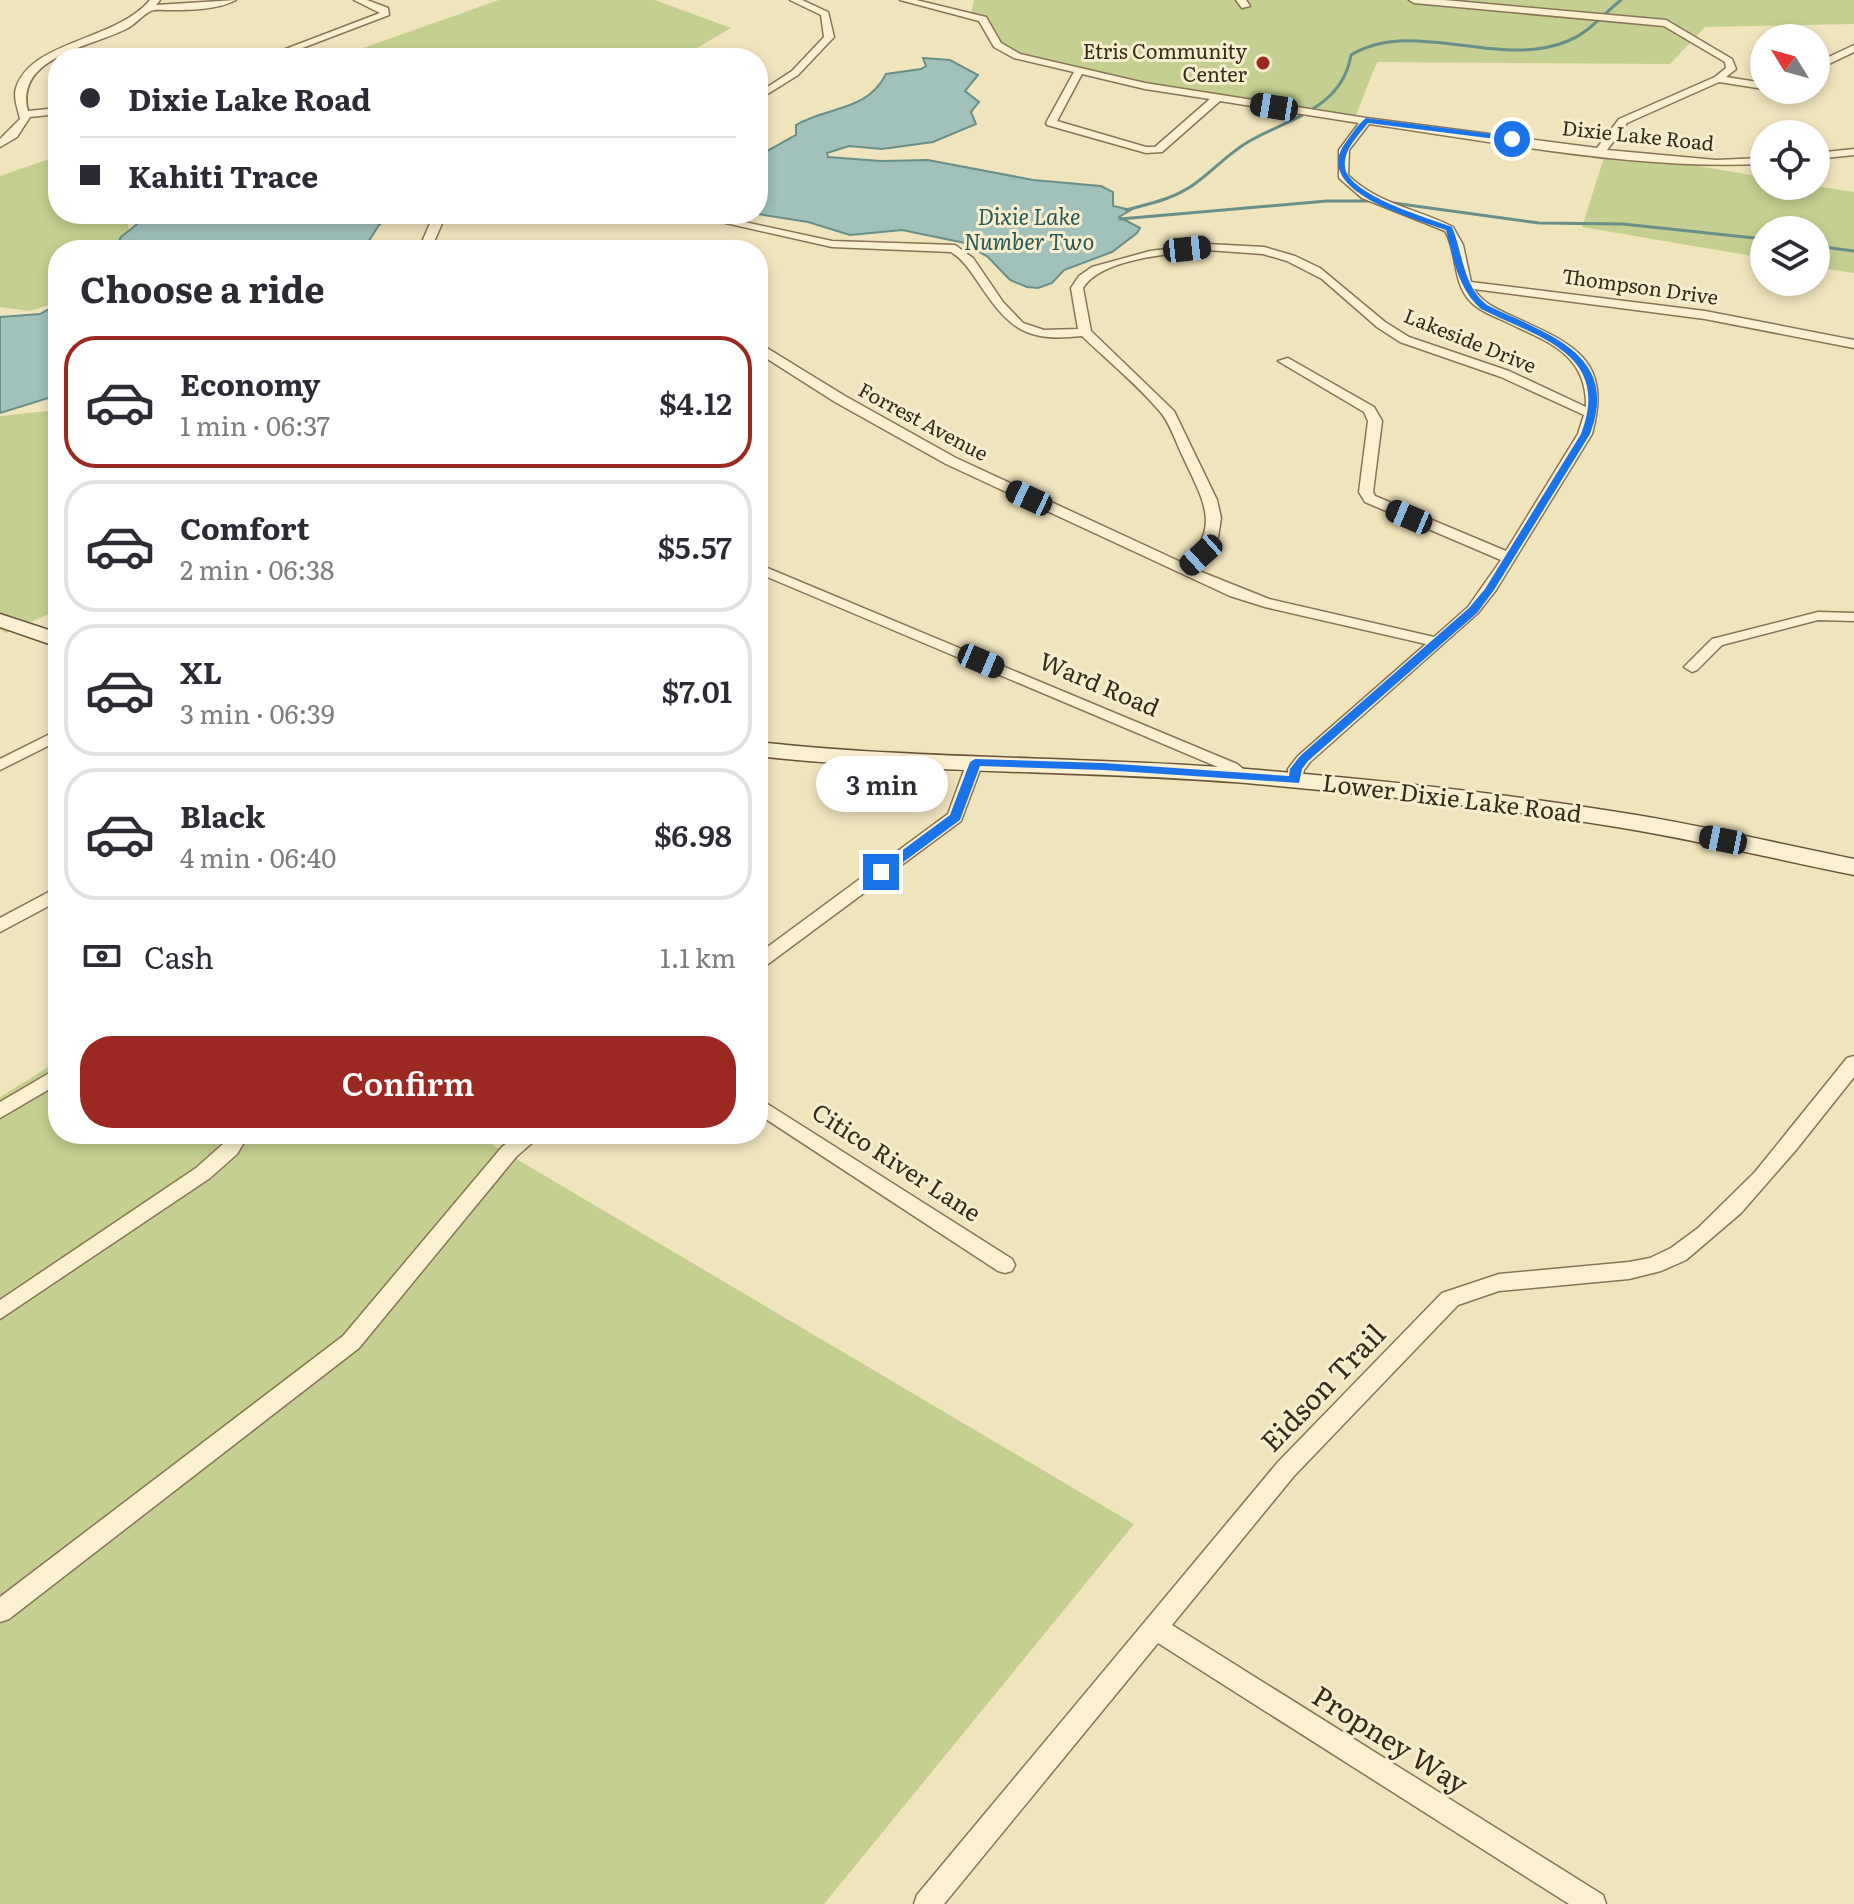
<!DOCTYPE html>
<html lang="en">
<head>
<meta charset="utf-8">
<style>
  :root { --surface:#fff; --page:#f7f7f7; --text:#2b2b33; --muted:#7c7c81; --line:#e1e1e2; --accent:#9c2822 }
  body { margin:0; font-family:Literata,serif; background:var(--page); color:var(--text); height:100vh; display:flex; flex-direction:column; font-size:30px; white-space:nowrap }
  * { box-sizing:border-box; margin:0 }
  p { font-size:26px; color:var(--muted) }
  .icon { flex:none; width:44px; height:44px; fill:none; stroke:currentColor; stroke-width:2; stroke-linecap:round; stroke-linejoin:round }
  .map { position:relative; flex:1; overflow:hidden }
  .panel { position:absolute; left:48px; top:240px; width:720px; height:904px; display:flex; flex-direction:column; background:var(--surface); border-radius:32px; box-shadow:0 4px 12px #0003 }
  .panel>* { flex:none }
  .banner { position:absolute; left:48px; top:48px; width:720px; height:176px; border-radius:32px; box-shadow:0 4px 12px #0003; display:grid; align-content:center; height:176px; padding:0 32px; background:var(--surface) }
  .needle { width:52px; rotate:307deg }
  .tools { position:absolute; left:1750px; top:24px; display:grid; gap:16px }
  .tools a { display:grid; place-items:center; width:80px; height:80px; border-radius:50%; background:var(--surface); box-shadow:0 4px 12px #0003; font-size:40px }
  .end { position:absolute; width:36px; height:36px; margin:-18px; border:10px solid #1a73e8; background:#fff; box-shadow:0 0 0 4px #fff }
  .from { border-radius:50% }
  .bubble { position:absolute; height:56px; border-radius:28px; background:var(--surface); box-shadow:0 4px 12px #0003; font-size:26px; font-weight:600; line-height:56px; text-align:center }
  .car { position:absolute; width:24px; height:48px; margin:-24px -12px; border-radius:10px; box-shadow:0 0 6px 2px #0007; background:linear-gradient(#222 24%,#8ab4d8 0 40%,#222 0 76%,#8ab4d8 0 86%,#222 0) }
  .banner b { display:flex; align-items:center; gap:28px; height:76px; font-size:30px }
  .banner b+b { border-top:2px solid var(--line) }
  .banner i { width:20px; height:20px; background:var(--text) }
  ul { padding:0; list-style:none }
  li { display:flex; align-items:center; gap:24px; height:132px; margin:0 16px 12px; padding:0 16px; border:4px solid var(--line); border-radius:32px }
  li div { flex:1 }
  li b { display:block; font-size:30px }
  li em { font-style:normal; font-weight:600 }
  li.active { border-color:var(--accent) }
  li>.icon { width:72px; height:72px; stroke-width:1.5 }
  h2 { padding:0 32px; font-size:36px; line-height:96px }
  .pay { display:flex; align-items:center; gap:20px; height:88px; padding:0 32px; font-size:30px }
  .pay p { margin-inline-start:auto }
  .button { display:flex; gap:16px; margin-top:auto; padding:16px 32px }
  .button a { flex:1; height:92px; border-radius:32px; background:var(--accent); color:#fff; font-size:32px; font-weight:600; line-height:92px; text-align:center }
  .map>svg:first-child { display:block }
  .green { fill:#c4cf91 }
  .water { fill:#a1c1ba; stroke:#688f88; stroke-width:2 }
  .lines { fill:none; stroke-linecap:round; stroke-linejoin:round }
  .stream { stroke:#688f88; stroke-width:3 }
  .street-casing { stroke:#897455; stroke-width:3 }
  .secondary-casing { stroke:#6b5539; stroke-width:3 }
  .street { fill:#fbf1d0; fill-rule:evenodd }
  .secondary { fill:#fbf1d0; fill-rule:evenodd }
  .route { fill:#1a73e8 }
  .poi-dot { fill:#9c2822; stroke:#f7eecd; stroke-width:3 }
  .labels { text-anchor:middle; stroke-width:6; stroke-linejoin:round; paint-order:stroke }
  .far-poi-label { font-size:20px; fill:#372a1b; stroke:#f7eecd; text-anchor:end }
  .far-street-label { font-size:20px; fill:#372a1b; stroke:#f7eecd }
  .far-water-label { font-size:22px; font-style:italic; fill:#295858; stroke:#f7eecd }
  .street-label { font-size:24px; fill:#372a1b; stroke:#f7eecd }
  .near-street-label { font-size:28px; fill:#372a1b; stroke:#f7eecd }
</style>
</head>
<body>
<div class="map">
<svg width="1854" height="1904" viewBox="0 0 1854 1904">
  <rect width="100%" height="100%" fill="#f0e4bd"/>
  <g class="green">
    <path d="M499,0H655L731,28L680,58H335Z"/>
    <path d="M974,0H1854V24L1705,27L1670,64L1377,62L1354,120L1133,86L1069,72L995,44L971,14Z"/>
    <path d="M1606,151L1764,177V186H1816L1854,192V273L1816,267V230H1764V258L1582,227Z"/>
    <path d="M58,156V214H135L128,222L129,237L121,250H58V302L30,311L0,307V176Z"/>
    <path d="M58,410V610L6,633L0,630V416Z"/>
    <path d="M58,1061V1134H474L1134,1524L824,1904H0V1097Z"/>
  </g>
  <g class="water">
    <path d="M923,58L950,60L978,75L965,91L979,102L971,112L976,124L933,142L882,149L849,146L827,153L828,157L881,161L928,160L1033,180L1101,186L1113,192V206L1131,210L1119,217L1140,228L1137,233L1112,252L1064,270L1052,283L1038,288L1027,287L1010,280L988,257L965,243L902,230L850,235L808,222L758,214V156L796,135V125C828,106 867,112 886,74L921,69L926,66Z"/>
    <path d="M150,214H397L379,225L363,250H114L121,237Z"/>
    <path d="M58,304V395L0,413V317L40,314Z"/>
  </g>
  <g class="lines">
    <g class="stream">
      <path d="M1386,202L1539,223L1623,224L1764,239"/>
      <path d="M1126,210C1148,204 1170,200 1190,187C1210,174 1227,154 1248,142C1289,118 1342,109 1351,55C1413,17 1498,70 1568,41C1590,32 1603,14 1621,0"/>
      <path d="M1120,219L1327,201H1375"/>
      <path d="M1816,246L1854,251"/>
    </g>
    <g class="street-casing">
      <g id="street">
        <path d="M150,0H160L156,5L236,0C217,10 190,10 169,10C165,10 155,9 151,11C142,15 135,25 126,29C91,47 14,57 28,111L58,108V114L30,117L17,137L0,147V139L20,119C18,109 13,98 16,88C32,40 116,41 150,0Z"/>
        <path d="M354,0H367L388,8L389,15L276,58H262L380,13Z"/>
        <path d="M790,0H802L828,12L834,37L798,75L758,100V93L792,71L824,37L821,15Z"/>
        <path d="M900,0H916L986,17L1001,43L1020,54L1145,83L1366,118L1597,148L1619,119L1715,77L1726,68L1725,62L1664,26L1414,3L1409,0H1444L1666,20L1732,59L1736,69L1726,77L1764,83V89L1719,82L1627,123L1607,150L1716,160L1764,158V164C1633,170 1498,142 1369,124L1349,150L1348,175C1377,204 1418,209 1453,227L1463,245L1471,282L1705,311L1854,340V348L1705,319L1474,289C1483,304 1499,310 1514,317C1576,345 1612,361 1592,434L1496,590L1478,613L1310,762L1304,770L1301,784H1289L1288,769L1298,756L1426,644L1265,607L1230,596L946,464L835,402L758,353V344L762,345L845,396L956,458L1183,563C1223,529 1202,498 1184,459C1177,445 1171,426 1162,414C1139,386 1108,361 1082,336C1027,342 1010,330 980,285C971,272 964,260 951,252L832,247L686,214H708L832,241L955,245L973,258L1003,302L1023,323L1044,330L1078,329L1071,288L1079,276L1092,267L1150,251L1207,244L1264,247L1295,256L1320,268L1385,322L1409,337L1509,371L1586,407C1587,352 1545,341 1502,320C1491,315 1478,310 1470,301C1452,282 1458,253 1445,231L1362,198L1339,178V150L1359,123L1220,101L1162,152L1146,153L1047,125L1046,123L1074,72L1014,58L994,47L979,21ZM1082,74L1145,89L1210,99L1155,147H1146L1057,121ZM1207,250L1263,254L1287,261L1322,279L1377,327L1400,342L1501,377L1584,415L1578,434L1506,551L1375,496L1373,492L1382,421L1374,407L1288,358L1278,361L1364,412L1368,421L1359,492L1365,502L1501,560L1468,607L1434,637L1269,599L1194,569L1206,558L1218,537L1221,518L1217,500L1174,411L1091,331L1083,288C1101,258 1175,253 1207,250Z"/>
        <path d="M1236,0H1246L1250,6L1242,8Z"/>
        <path d="M1854,45V52L1816,70V63Z"/>
        <path d="M1854,149V155L1816,159V153Z"/>
        <path d="M434,214H446L434,242V250H422V242Z"/>
        <path d="M758,564L1237,764L1252,776L1250,780H1238L1225,770L758,573Z"/>
        <path d="M1818,612L1854,613V621L1818,620L1722,645L1697,670L1692,672L1684,667L1712,639Z"/>
        <path d="M58,730V741L0,770V759Z"/>
        <path d="M975,757L983,762L961,821L764,967L758,969V954L948,814L967,762Z"/>
        <path d="M58,887V901L0,932V918Z"/>
        <path d="M1854,1056V1077L1796,1150L1741,1213L1686,1260L1661,1271L1629,1279L1499,1291L1458,1305L1294,1476L1172,1625L1603,1895L1606,1904H1569L1158,1643L944,1904H914L917,1895L1278,1462L1442,1293L1499,1274L1629,1262L1650,1258L1671,1248L1698,1228L1755,1172L1847,1058Z"/>
        <path d="M58,1068V1084L0,1118V1102Z"/>
        <path d="M758,1098L1012,1259L1015,1265L1012,1271L1005,1273L998,1271L758,1114Z"/>
        <path d="M229,1134H249L237,1154L210,1178L0,1319V1300L196,1168L223,1144Z"/>
        <path d="M518,1134H542L516,1157L359,1348L9,1619L0,1622V1597L343,1336L502,1147Z"/>
      </g>
    </g>
    <g class="secondary-casing">
      <g id="secondary">
        <path d="M0,614L58,633V647L0,627Z"/>
        <path d="M758,742C920,760 1083,756 1246,769C1370,779 1494,792 1617,812C1697,824 1775,843 1854,859V875C1775,859 1697,840 1617,827C1494,807 1370,794 1246,783C1084,770 920,774 758,756Z"/>
      </g>
    </g>
    <use href="#street" class="street"/>
    <use href="#secondary" class="secondary"/>
  </g>
  <path class="route" d="M1366,118L1515,137L1512,141L1368,123C1358,136 1343,150 1345,167C1348,195 1428,218 1452,227C1463,254 1463,286 1487,305C1545,334 1621,352 1590,434L1494,590L1477,613L1308,761L1302,769L1299,783L1103,770L980,766L960,820L886,875H877V869L950,815L970,762L975,759L1103,763L1289,776L1290,769L1300,756L1469,608L1485,589L1581,434C1612,353 1539,338 1481,309C1458,289 1453,258 1446,230C1414,218 1309,191 1346,142C1352,134 1358,124 1366,118Z"/>
  <circle class="poi-dot" cx="1263" cy="63" r="8"/>
  <g class="labels">
    <g class="far-poi-label">
      <text x="1247" y="59">Etris Community<tspan x="1247" dy="23">Center</tspan></text>
    </g>
    <g class="far-street-label">
      <text transform="translate(1638 136) rotate(6)" y="7">Dixie Lake Road</text>
      <text transform="translate(1640 287) rotate(8)" y="7">Thompson Drive</text>
      <text transform="translate(1470 341) rotate(22)" y="7">Lakeside Drive</text>
      <text transform="translate(923 422) rotate(28)" y="7">Forrest Avenue</text>
    </g>
    <g class="far-water-label">
      <text x="1029" y="225">Dixie Lake<tspan x="1029" dy="25">Number Two</tspan></text>
    </g>
    <g class="street-label">
      <text transform="translate(1099 685) rotate(23)" y="8">Ward Road</text>
      <text transform="translate(1452 799) rotate(7)" y="8">Lower Dixie Lake Road</text>
      <text transform="translate(896 1163) rotate(33)" y="8">Citico River Lane</text>
    </g>
    <g class="near-street-label">
      <text transform="translate(1323 1388) rotate(-46)" y="10">Eidson Trail</text>
      <text transform="translate(1390 1740) rotate(32)" y="10">Propney Way</text>
    </g>
  </g>
</svg>
<div class="tools">
<a><svg class="needle" viewBox="-14 -14 28 28"><path d="M0-13l5 13h-10z" fill="#e53935"/><path d="M0 13l5-13h-10z" fill="#7c7c81"/></svg></a>
<a><svg class="icon" aria-label="locate" viewBox="0 0 24 24"><circle cx="12" cy="12" r="6"/><path d="M12 2v4M12 18v4M2 12h4M18 12h4"/></svg></a>
<a><svg class="icon" aria-label="layers" viewBox="0 0 24 24"><path d="M12 4l9 5-9 5-9-5zM3 14l9 5 9-5"/></svg></a>
</div>
<i class="end from" style="left:1512px;top:139px"></i>
<i class="end" style="left:881px;top:872px"></i>
<div class="bubble" style="left:816px;top:756px;width:132px">3 min</div>
<i class="car" style="left:1274px;top:107px;rotate:279deg"></i>
<i class="car" style="left:1187px;top:249px;rotate:84deg"></i>
<i class="car" style="left:1029px;top:498px;rotate:295deg"></i>
<i class="car" style="left:1409px;top:517px;rotate:293deg"></i>
<i class="car" style="left:1201px;top:555px;rotate:228deg"></i>
<i class="car" style="left:981px;top:661px;rotate:113deg"></i>
<i class="car" style="left:1723px;top:840px;rotate:281deg"></i>
<div class="banner">
<b><i class="from"></i>Dixie Lake Road</b>
<b><i></i>Kahiti Trace</b>
</div>
<section class="panel">
<h2>Choose a ride</h2>
<ul>
<li class="active"><svg class="icon" aria-label="car" viewBox="0 0 24 24"><path d="M5 17H2v-5l4-1 3-4h7l3 4 3 1v5h-3M9 17h6M6 11h13"/><circle cx="7" cy="17" r="2"/><circle cx="17" cy="17" r="2"/></svg><div><b>Economy</b><p>1 min · 06:37</p></div><em>$4.12</em></li>
<li><svg class="icon" aria-label="car" viewBox="0 0 24 24"><path d="M5 17H2v-5l4-1 3-4h7l3 4 3 1v5h-3M9 17h6M6 11h13"/><circle cx="7" cy="17" r="2"/><circle cx="17" cy="17" r="2"/></svg><div><b>Comfort</b><p>2 min · 06:38</p></div><em>$5.57</em></li>
<li><svg class="icon" aria-label="car" viewBox="0 0 24 24"><path d="M5 17H2v-5l4-1 3-4h7l3 4 3 1v5h-3M9 17h6M6 11h13"/><circle cx="7" cy="17" r="2"/><circle cx="17" cy="17" r="2"/></svg><div><b>XL</b><p>3 min · 06:39</p></div><em>$7.01</em></li>
<li><svg class="icon" aria-label="car" viewBox="0 0 24 24"><path d="M5 17H2v-5l4-1 3-4h7l3 4 3 1v5h-3M9 17h6M6 11h13"/><circle cx="7" cy="17" r="2"/><circle cx="17" cy="17" r="2"/></svg><div><b>Black</b><p>4 min · 06:40</p></div><em>$6.98</em></li>
</ul>
<div class="pay"><svg class="icon" aria-label="cash" viewBox="0 0 24 24"><path d="M3 7h18v10H3z"/><circle cx="12" cy="12" r="2"/></svg>Cash<p>1.1 km</p></div>
<div class="button"><a>Confirm</a></div>
</section>
</div>
</body>
</html>
